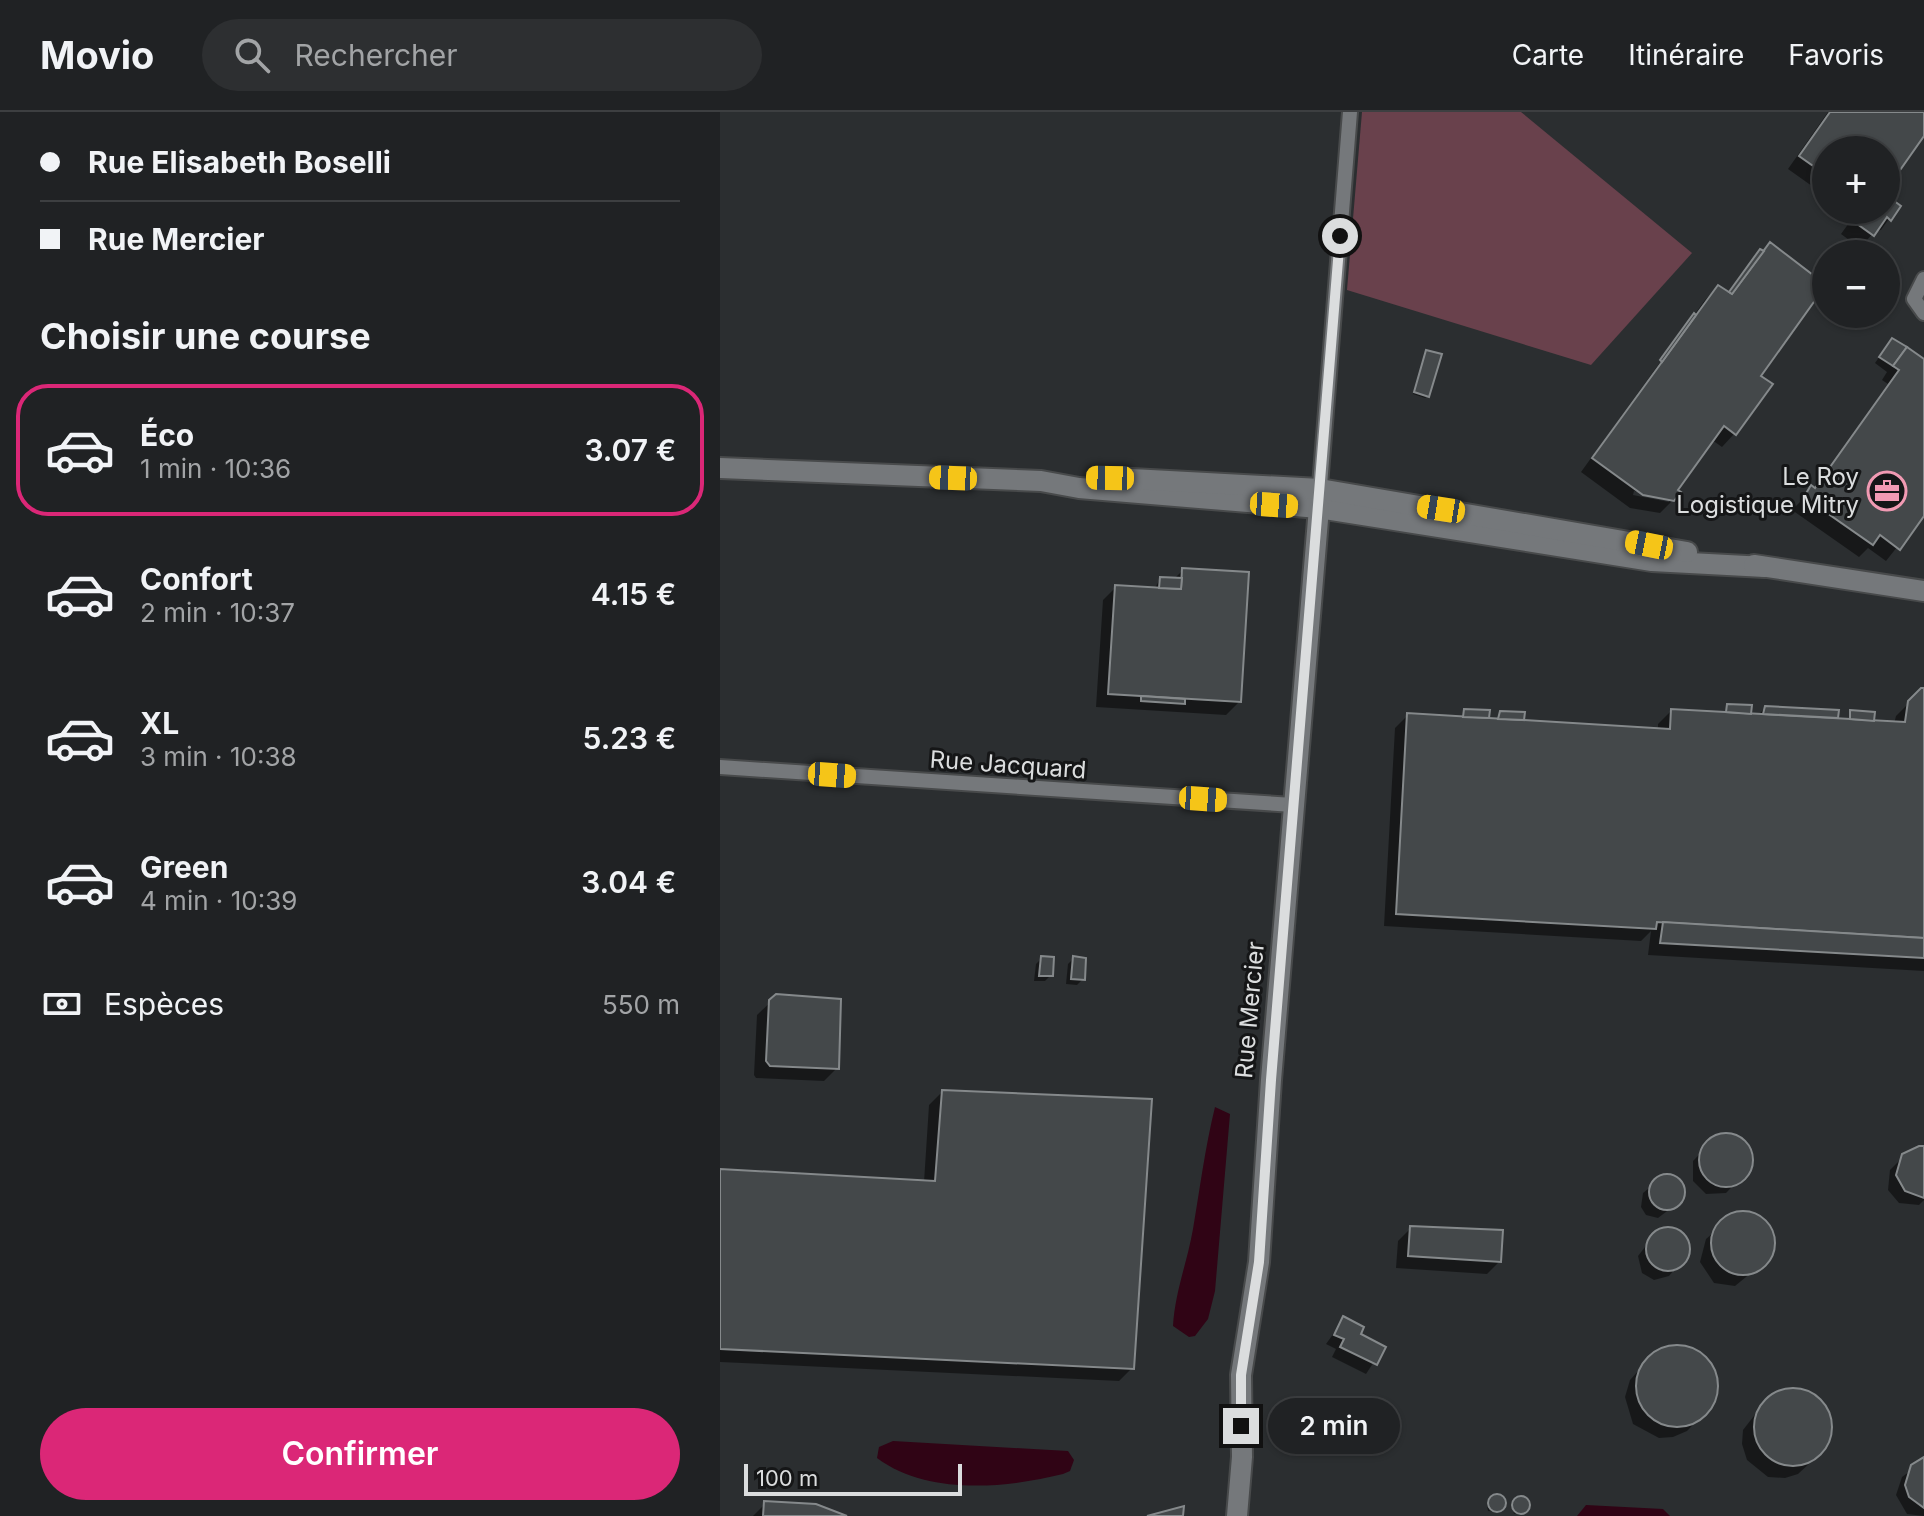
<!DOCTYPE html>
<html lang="fr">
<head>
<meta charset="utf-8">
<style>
  :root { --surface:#202224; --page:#2d2f31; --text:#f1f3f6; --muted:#a2a4a6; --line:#3d3f41; --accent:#db2777 }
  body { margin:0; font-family:Inter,sans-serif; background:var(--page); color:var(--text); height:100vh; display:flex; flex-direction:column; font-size:30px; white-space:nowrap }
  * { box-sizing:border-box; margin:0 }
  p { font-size:26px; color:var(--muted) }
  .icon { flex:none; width:44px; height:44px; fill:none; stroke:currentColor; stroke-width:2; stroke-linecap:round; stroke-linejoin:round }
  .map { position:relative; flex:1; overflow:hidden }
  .sheet { display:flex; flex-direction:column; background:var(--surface); width:720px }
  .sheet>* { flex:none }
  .hud { display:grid; align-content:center; height:176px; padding:0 40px; background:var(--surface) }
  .fabs { position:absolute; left:1092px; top:24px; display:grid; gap:16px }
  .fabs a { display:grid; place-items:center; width:88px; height:88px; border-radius:50%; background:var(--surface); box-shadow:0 2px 6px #0004,0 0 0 2px var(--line); font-size:40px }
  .scale { position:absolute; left:24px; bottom:20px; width:218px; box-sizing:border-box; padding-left:8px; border:4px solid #dbddde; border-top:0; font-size:22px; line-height:28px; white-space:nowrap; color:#dbddde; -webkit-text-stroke:6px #151617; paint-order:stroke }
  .end { position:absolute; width:36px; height:36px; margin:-18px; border:10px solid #dbddde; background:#111; box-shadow:0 0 0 4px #111 }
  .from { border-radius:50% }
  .bubble { position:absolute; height:56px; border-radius:28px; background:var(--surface); box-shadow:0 2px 6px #0004,0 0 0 2px var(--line); font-size:26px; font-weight:600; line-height:56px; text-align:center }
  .car { position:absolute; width:24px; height:48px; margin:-24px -12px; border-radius:10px; box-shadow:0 0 6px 2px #0007; background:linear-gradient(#f5c518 24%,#345 0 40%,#f5c518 0 76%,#345 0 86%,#f5c518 0) }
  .hud b { display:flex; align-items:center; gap:28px; height:76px; font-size:30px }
  .hud b+b { border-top:2px solid var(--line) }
  .hud i { width:20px; height:20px; background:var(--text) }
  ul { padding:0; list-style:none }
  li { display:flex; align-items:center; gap:24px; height:132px; margin:0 16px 12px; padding:0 24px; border:4px solid transparent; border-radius:32px }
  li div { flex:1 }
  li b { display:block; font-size:30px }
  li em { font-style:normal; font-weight:600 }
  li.active { border-color:var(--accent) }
  li>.icon { width:72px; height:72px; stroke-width:1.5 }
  h2 { padding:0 40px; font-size:36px; line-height:96px }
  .pay { display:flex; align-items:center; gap:20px; height:88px; padding:0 40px; font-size:30px }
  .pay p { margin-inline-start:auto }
  .button { display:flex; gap:16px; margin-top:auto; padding:16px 40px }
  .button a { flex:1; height:92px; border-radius:48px; background:var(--accent); color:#fff; font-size:32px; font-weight:600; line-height:92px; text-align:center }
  header { display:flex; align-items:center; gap:48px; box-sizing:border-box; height:112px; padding:0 40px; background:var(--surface); border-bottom:2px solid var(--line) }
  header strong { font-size:38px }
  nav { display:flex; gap:44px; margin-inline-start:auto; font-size:28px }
  .search { width:560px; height:72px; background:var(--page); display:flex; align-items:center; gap:20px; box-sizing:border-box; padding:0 28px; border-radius:44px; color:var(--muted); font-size:30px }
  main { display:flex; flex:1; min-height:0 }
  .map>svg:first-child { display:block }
  .green { fill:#69414c }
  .water { fill:#300415 }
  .shadow { fill:#0007; fill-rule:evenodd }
  .building { fill:#44484a; stroke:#85898b; stroke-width:2 }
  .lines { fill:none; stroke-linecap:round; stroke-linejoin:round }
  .street-casing { stroke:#484a4b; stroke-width:18 }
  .secondary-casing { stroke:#484a4b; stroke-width:24 }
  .street { stroke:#75787b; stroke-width:14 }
  .secondary { stroke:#75787b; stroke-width:20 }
  .route { stroke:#dbddde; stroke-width:10 }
  .labels { text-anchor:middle; stroke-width:6; stroke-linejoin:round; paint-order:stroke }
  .poi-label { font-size:24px; fill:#dbddde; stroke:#151617; text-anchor:end }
  .street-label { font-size:24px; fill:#dbddde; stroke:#151617 }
</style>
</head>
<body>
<header>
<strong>Movio</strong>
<div class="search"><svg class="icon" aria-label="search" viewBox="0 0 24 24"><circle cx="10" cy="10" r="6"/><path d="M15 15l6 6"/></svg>Rechercher</div>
<nav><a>Carte</a><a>Itinéraire</a><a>Favoris</a></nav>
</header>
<main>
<section class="sheet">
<div class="hud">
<b><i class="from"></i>Rue Elisabeth Boselli</b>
<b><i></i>Rue Mercier</b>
</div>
<h2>Choisir une course</h2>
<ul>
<li class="active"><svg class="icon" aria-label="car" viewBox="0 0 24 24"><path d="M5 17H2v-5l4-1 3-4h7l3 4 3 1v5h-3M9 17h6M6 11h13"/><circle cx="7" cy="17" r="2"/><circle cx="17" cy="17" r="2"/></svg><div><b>Éco</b><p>1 min · 10:36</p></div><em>3.07 €</em></li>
<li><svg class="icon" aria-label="car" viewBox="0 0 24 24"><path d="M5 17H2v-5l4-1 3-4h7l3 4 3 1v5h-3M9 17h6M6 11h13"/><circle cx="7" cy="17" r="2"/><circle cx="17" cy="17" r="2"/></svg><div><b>Confort</b><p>2 min · 10:37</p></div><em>4.15 €</em></li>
<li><svg class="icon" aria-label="car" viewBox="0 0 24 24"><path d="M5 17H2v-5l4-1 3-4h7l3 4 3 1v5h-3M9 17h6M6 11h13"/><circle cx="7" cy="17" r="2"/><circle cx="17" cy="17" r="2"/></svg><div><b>XL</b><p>3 min · 10:38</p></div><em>5.23 €</em></li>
<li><svg class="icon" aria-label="car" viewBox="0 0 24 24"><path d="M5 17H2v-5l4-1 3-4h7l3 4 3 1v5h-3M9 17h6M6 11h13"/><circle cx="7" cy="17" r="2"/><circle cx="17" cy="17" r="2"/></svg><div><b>Green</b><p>4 min · 10:39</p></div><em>3.04 €</em></li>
</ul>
<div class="pay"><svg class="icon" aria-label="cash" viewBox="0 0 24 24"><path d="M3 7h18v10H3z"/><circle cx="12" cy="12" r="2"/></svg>Espèces<p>550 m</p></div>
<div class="button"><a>Confirmer</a></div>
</section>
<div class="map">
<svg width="1204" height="1404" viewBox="0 0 1204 1404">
  <rect width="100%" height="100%" fill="#2b2e30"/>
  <path class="green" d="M642,0H801L972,141L871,253L627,178Z"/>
  <g class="water">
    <path d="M495,995L510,1002L495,1179L488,1207L475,1224L469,1225L453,1214C455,1180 467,1151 473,1117C480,1076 485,1036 495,995Z"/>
    <path d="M173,1329L348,1339L354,1348L350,1359L343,1362C286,1376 208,1384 157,1346L159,1335Z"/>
    <path d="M866,1393L943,1397L950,1404H857Z"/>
  </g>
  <g class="shadow">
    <path d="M1108,0H1204V21L1166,75V38H1106V84L1068,57Z"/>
    <path d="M1166,85L1178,94L1161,118L1155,119L1140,136L1121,122L1134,104L1126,98H1166Z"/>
    <path d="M1051,133L1105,171L1038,264L1050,273L1014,322L1002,335L992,328L956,378L953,388L940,401L910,396L861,360L985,188L998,175L1008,182L1038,142ZM914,379L949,386V390L913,383Z"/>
    <path d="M1167,234L1204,256V401L1166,449L1148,436L1139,445L1072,398L1093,377L1168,272L1162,268L1167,260L1155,251Z"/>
    <path d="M706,240L708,284L705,286L693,282Z"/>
    <path d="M463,458L519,590L506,603L376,595L383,488L396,475L434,478L440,467L453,468Z"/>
    <path d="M1202,578L1204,859L928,843L931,819L921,829L664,814L675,616L688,603L741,607L745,599L777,609L781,601L803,602L802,610L938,619V612L951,599L1005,602L1008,594L1029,603L1039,602L1045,596L1128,609L1131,600L1152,610L1174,612L1176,604Z"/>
    <path d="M322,846L331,863L325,869H314L316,852Z"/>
    <path d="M354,846L363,867L357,873L346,872L348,852Z"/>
    <path d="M57,884L117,956L104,969L36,966L34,963L37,903Z"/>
    <path d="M222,980L412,1256L399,1269L0,1250V1059L204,1070L209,993Z"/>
    <path d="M1014,1025L1028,1037V1058L1006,1081L986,1082L973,1069V1049L995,1026Z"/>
    <path d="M1204,1037V1088L1199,1093L1179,1091L1168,1078L1170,1058L1180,1048Z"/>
    <path d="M944,1064L957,1067L963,1078L959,1090L938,1106L926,1103L921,1095L923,1081Z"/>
    <path d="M1015,1102L1038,1105L1052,1124L1048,1147L1015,1174L994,1171L980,1150L986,1127Z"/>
    <path d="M691,1116L780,1149L767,1162L676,1156L678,1129Z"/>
    <path d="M951,1117L965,1127L968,1141L949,1164L934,1168L922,1161L918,1144L936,1121Z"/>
    <path d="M624,1207L638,1223L663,1236L646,1262L612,1245L616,1237L606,1232Z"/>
    <path d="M950,1236L976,1240L987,1249L994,1262L996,1280L991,1294L967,1319L953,1325L939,1326L913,1312L905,1285L910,1268L920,1257L934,1243Z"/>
    <path d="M1071,1277L1084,1279L1099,1287L1111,1312L1103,1339L1078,1362L1065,1366L1048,1365L1027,1348L1022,1332L1023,1318L1044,1291L1055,1282Z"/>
    <path d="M576,1301L598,1323L593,1328H576V1317L570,1316L571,1307Z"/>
    <path d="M1204,1349V1404L1187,1402L1176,1383L1182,1365Z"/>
    <path d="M773,1386L781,1387L777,1400L768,1399L767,1394Z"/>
    <path d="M803,1388L806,1396L794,1402L792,1393Z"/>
    <path d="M45,1392L122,1404H33Z"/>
  </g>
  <g class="building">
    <path d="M1110,0H1204V24L1166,78V38H1106V63L1079,44Z"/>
    <path d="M1166,83L1181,94L1171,109L1167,105L1154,124L1133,109L1140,98H1166Z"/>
    <path d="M1050,130L1106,173L1041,264L1053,272L1016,323L1004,314L958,378L961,380L954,389L923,383L872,346L998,173L1012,182Z"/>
    <path d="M1040,137L1044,139L1012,182L1009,180Z"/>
    <path d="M974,201L976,203L942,250L940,248Z"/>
    <path d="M1172,226L1187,235L1173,254L1159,245Z"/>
    <path d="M1187,235L1204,247V404L1180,438L1160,423L1153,433L1084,385L1091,373L1095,376L1179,258L1173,254Z"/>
    <path d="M706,238L722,242L709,285L694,280Z"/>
    <path d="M462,456L529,460L521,590L388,582L395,473L461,477Z"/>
    <path d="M440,465L462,466L461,477L439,476Z"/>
    <path d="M1201,576H1204V826L937,810L936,817L676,802L687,601L950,617L951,597L1185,610L1188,589Z"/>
    <path d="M421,584L465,587V592L421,589Z"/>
    <path d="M1007,592L1032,593L1031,602L1006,600Z"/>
    <path d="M1045,594L1119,598L1118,606L1043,602Z"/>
    <path d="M744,597L770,598L769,606L743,605Z"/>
    <path d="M1130,598L1155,600L1154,609L1130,607Z"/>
    <path d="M780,599L805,600L804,608L778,607Z"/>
    <path d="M943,810L1204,826V846L940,831Z"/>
    <path d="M321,844L334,845L333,864H319Z"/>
    <path d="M353,844L366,846L365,868L351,867Z"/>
    <path d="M56,882L121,887L119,957L50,954L46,949L49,888Z"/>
    <path d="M222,978L432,987L414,1257L0,1237V1057L215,1069Z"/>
    <circle cx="1006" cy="1048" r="27"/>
    <path d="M1199,1034H1204V1086L1185,1079L1176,1063L1182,1042Z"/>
    <circle cx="947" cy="1080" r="18"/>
    <circle cx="1023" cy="1131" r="32"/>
    <path d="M690,1114L783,1118L781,1150L688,1144Z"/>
    <circle cx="948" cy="1137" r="22"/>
    <path d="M623,1204L644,1215L641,1222L666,1235L657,1253L620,1235L624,1227L614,1223Z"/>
    <circle cx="957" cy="1274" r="41"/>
    <circle cx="1073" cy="1315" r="39"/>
    <path d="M576,1299L598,1301L601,1323H581Z"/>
    <path d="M1204,1345V1396L1189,1385L1185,1373L1191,1353Z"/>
    <circle cx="777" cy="1391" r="9"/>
    <circle cx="801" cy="1393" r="9"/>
    <path d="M44,1389L96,1392L127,1404H43Z"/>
    <path d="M464,1394L463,1404H427Z"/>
  </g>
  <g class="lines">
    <g class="street-casing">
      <g id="street">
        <path d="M1204,167L1194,187L1204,201"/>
        <path d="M599,386L630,0"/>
        <path d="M0,655L573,693"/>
      </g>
    </g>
    <g class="secondary-casing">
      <g id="secondary">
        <path d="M0,356L321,369L359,376L599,396L932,449L1045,455"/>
        <path d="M393,366L600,377L967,440"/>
        <path d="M1034,453L1204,479"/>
        <path d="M517,1404L522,1345L521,1263L539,1150L551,968L599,396"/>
      </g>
    </g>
    <use href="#street" class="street"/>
    <use href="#secondary" class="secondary"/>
  </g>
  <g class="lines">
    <path class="route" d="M521,1314V1263L539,1150L551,968L620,124"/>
  </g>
  <defs>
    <g id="office-ring" transform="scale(2)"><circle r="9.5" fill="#151617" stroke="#f19ab3" stroke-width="1.5"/><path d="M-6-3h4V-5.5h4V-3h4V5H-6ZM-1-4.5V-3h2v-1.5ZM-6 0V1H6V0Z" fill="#f19ab3"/></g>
  </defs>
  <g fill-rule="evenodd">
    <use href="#office-ring" x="1167" y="379"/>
  </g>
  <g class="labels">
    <g class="poi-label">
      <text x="1139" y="373">Le Roy<tspan x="1139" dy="28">Logistique Mitry</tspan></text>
    </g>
    <g class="street-label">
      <text transform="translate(288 653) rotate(4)" y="8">Rue Jacquard</text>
      <text transform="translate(530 898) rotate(-85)" y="8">Rue Mercier</text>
    </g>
  </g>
</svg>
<div class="fabs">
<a>+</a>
<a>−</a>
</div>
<div class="scale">100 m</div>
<i class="end from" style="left:620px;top:124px"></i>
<i class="end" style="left:521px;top:1314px"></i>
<div class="bubble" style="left:548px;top:1286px;width:132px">2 min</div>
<i class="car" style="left:233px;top:366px;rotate:272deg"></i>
<i class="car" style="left:390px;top:366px;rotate:271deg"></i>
<i class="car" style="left:554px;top:393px;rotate:94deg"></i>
<i class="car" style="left:721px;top:397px;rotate:279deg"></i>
<i class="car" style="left:929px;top:433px;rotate:281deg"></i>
<i class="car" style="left:112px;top:663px;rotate:94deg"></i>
<i class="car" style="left:483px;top:687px;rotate:94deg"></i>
</div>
</main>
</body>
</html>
